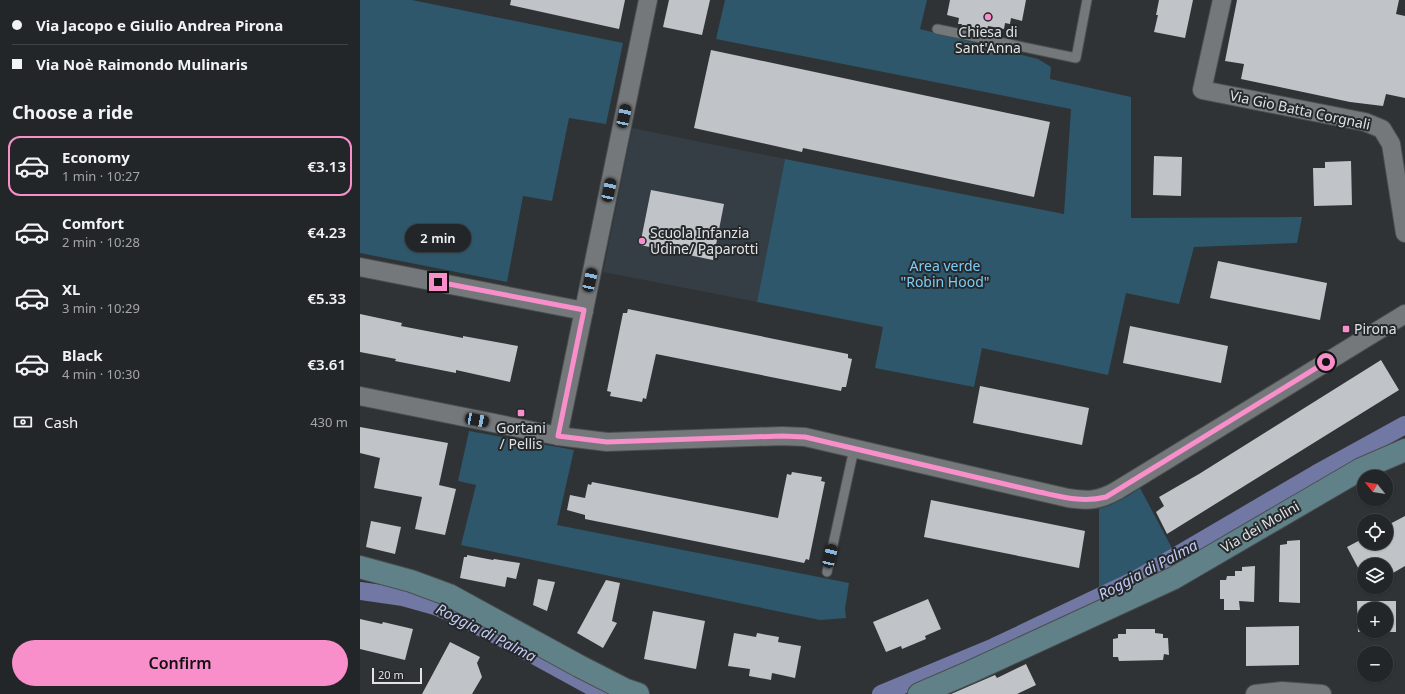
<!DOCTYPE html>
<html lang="en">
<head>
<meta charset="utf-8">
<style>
  :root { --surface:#232628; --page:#2f3234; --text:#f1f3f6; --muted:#a3a5a8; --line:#404345; --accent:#f98fca }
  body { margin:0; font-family:"Noto Sans",sans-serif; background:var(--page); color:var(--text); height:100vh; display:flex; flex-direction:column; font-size:15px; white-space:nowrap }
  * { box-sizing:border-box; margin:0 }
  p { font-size:13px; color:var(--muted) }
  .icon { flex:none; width:22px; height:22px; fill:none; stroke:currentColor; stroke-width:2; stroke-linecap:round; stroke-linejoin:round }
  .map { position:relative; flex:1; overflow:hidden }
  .sheet { display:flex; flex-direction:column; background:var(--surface); width:360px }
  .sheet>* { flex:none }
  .top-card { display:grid; align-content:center; height:88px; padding:0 12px; background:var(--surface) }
  .needle { width:26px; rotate:300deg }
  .controls { position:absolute; left:997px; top:470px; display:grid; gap:8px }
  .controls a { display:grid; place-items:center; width:36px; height:36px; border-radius:50%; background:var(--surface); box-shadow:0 1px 3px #0004,0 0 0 1px var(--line); font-size:20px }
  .scale { position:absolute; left:12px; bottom:10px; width:50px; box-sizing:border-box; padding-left:4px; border:2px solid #e0e2e4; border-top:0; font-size:11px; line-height:14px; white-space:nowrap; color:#e0e2e4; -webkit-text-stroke:3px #25292b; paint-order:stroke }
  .end { position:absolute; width:18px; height:18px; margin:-9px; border:5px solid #f98fca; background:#111; box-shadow:0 0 0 2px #111 }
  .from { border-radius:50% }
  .bubble { position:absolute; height:28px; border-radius:14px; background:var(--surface); box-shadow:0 1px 3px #0004,0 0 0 1px var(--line); font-size:13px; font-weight:600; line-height:28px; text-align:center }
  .car { position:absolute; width:12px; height:24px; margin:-12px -6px; border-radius:5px; box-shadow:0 0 3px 1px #0007; background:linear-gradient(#222 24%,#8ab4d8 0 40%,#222 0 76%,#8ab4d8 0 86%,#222 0) }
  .top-card b { display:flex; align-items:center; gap:14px; height:38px; font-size:15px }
  .top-card b+b { border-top:1px solid var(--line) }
  .top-card i { width:10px; height:10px; background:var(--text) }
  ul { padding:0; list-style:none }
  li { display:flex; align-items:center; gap:12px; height:60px; margin:0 8px 6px; padding:0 4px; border:2px solid transparent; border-radius:12px }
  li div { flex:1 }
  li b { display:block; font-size:15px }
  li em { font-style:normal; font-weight:600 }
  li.current { border-color:var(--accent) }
  li>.icon { width:36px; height:36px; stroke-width:1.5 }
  h2 { padding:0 12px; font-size:18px; line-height:48px }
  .pay { display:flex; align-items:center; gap:10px; height:44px; padding:0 12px; font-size:15px }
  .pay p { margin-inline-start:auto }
  .action { display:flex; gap:8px; margin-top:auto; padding:8px 12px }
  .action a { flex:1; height:46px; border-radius:24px; background:var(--accent); color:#111; font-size:16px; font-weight:600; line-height:46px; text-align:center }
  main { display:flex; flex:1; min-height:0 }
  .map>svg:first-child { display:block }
  .built { fill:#353e44 }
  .green { fill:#2e576c }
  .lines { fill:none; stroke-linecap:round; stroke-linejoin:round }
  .canal { stroke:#7278a4; stroke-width:18 }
  .building { fill:#c0c3c7; fill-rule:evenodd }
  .lane-casing { stroke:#4b4f51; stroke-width:11 }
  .street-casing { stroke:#4b4f51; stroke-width:20 }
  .secondary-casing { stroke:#4b4f51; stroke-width:24 }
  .lane { stroke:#74787a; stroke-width:9 }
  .street { stroke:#74787a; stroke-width:18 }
  .secondary { stroke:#618188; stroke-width:22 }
  .route { stroke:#f98fca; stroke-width:5 }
  .poi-dot { fill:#f98fca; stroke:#25292b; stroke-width:1.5 }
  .labels { text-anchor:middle; stroke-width:4; stroke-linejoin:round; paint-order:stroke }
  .poi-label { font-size:14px; fill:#e0e2e4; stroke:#25292b }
  .street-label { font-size:14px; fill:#e0e2e4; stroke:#25292b }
  .park-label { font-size:14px; fill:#7eccf6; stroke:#25292b }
  .water-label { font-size:15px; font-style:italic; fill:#c4caf4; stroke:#25292b }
</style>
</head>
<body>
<main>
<section class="sheet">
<div class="top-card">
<b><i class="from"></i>Via Jacopo e Giulio Andrea Pirona</b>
<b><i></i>Via Noè Raimondo Mulinaris</b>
</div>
<h2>Choose a ride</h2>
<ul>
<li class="current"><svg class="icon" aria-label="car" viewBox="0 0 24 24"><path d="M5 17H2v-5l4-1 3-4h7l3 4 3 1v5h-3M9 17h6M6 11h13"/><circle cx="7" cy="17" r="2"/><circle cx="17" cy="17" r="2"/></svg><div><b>Economy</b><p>1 min · 10:27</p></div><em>€3.13</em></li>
<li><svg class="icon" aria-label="car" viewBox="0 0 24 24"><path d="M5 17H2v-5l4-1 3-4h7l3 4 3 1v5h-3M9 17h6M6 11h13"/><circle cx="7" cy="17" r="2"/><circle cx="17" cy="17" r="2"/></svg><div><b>Comfort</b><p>2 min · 10:28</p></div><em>€4.23</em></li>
<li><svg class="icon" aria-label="car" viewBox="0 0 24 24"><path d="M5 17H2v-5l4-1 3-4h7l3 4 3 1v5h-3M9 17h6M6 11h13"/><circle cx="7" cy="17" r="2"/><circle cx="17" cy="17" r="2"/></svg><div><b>XL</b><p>3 min · 10:29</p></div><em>€5.33</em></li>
<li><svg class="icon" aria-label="car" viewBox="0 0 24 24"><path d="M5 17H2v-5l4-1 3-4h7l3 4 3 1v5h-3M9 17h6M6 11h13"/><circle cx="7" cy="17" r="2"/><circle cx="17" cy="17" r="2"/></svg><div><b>Black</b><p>4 min · 10:30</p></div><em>€3.61</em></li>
</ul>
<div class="pay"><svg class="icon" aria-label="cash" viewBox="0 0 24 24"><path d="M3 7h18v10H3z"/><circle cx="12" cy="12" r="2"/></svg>Cash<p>430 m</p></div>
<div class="action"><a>Confirm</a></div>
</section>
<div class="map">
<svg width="1045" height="694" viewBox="0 0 1045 694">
  <rect width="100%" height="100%" fill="#2f3335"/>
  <path class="built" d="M272,128L425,159L397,302L243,272Z"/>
  <g class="green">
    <path d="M0,0H52L263,43L246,124L209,118L192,201L163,196L147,282L0,253Z"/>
    <path d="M365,0H567L560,29L678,59L691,67L690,79L771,97V218L942,217L937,243L834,247L819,304L766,293L748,375L622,348L614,387L515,368L523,327L397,302L425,159L704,214L711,109L356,39Z"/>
    <path d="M109,431L214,450L197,525L489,583L485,609L486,618L460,620L101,545L116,485L98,481Z"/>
    <path d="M780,488L814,552L782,569L739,588V509C755,504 767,497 780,488Z"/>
  </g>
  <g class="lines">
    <g class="canal">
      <path d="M0,591L43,597L75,606L96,615L146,640L245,694"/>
      <path d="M521,694L634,647L775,580L956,474L1045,425"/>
    </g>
  </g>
  <g class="building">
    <path d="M151,0H265L259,29L150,5Z"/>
    <path d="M309,0H350L342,35L303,27Z"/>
    <path d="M590,0H666L662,21L651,18L650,24L645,23L644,29L628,26L627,30L623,29L622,32L601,28L602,24H598L599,18L587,15Z"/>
    <path d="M799,0H833L825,38L794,32L798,15H796Z"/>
    <path d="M877,0H1039L1036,14L1045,16V98L1026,94L1023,106L990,102L881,79L884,64L865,61Z"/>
    <path d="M351,50L690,122L674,197L443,148L442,152L334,128Z"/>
    <path d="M794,156L822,157L821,196L793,195Z"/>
    <path d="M991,161L992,205L954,206L953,168H965V162Z"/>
    <path d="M291,190L364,204L353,260L280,245Z"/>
    <path d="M858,261L967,283L960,320L850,298Z"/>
    <path d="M268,309L488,354V358L492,359L486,387H482L481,391L296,354L286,399L283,398L282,402L250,396L251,392L247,391L263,313H267Z"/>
    <path d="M0,314L42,323L41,326L103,338V336L158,346L150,382L96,370V373L35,361L36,359L0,352Z"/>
    <path d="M770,326L868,346L861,383L763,363Z"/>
    <path d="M1021,360L1039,390L807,534L796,512L804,506L799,497L839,474Z"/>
    <path d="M620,386L729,408L722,445L613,423Z"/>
    <path d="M0,427L88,443L79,485L96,489L85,535L55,529L62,497L14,488L20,458L0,453Z"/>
    <path d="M432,472L462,477L461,481L465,482L449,560L446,559L444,563L225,519V515L207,510L210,495L225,498L228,484L231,485L232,482L418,518L427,474L431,475Z"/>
    <path d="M571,500L725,531L719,568L564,537Z"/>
    <path d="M1045,516V566L1033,573L1031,570L1026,573V565H1004V579L987,547L1004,538V543H1026V526Z"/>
    <path d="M11,521L41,527L35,554L6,547Z"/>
    <path d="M940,540V603L919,602L920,545L927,544V541Z"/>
    <path d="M107,555L133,560L134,559L160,563L156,579L147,577L145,587L100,578L104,557H107Z"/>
    <path d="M895,566L894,602L879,601L880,610H864V599H860V580H866L867,576H875V571H882V567Z"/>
    <path d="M178,579L195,582L187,611L173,605Z"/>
    <path d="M246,580L260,583L252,621L257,623L243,648L217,633Z"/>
    <path d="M568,599L581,629L565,636L566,639L542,649L541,646L526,652L513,622Z"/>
    <path d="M997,601H1036V632H998ZM1004,609H1026V631H1004Z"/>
    <path d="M293,611L345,621L336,669L284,659Z"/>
    <path d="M0,619L22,624L23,622L53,629L45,660L0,649Z"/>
    <path d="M939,626V665L886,666V627Z"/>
    <path d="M766,629H795V633L803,634V638H808L809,655L804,654L803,660L759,661L758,657H753V639L758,638V634H766Z"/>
    <path d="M374,633L396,637L397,633L419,637L418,642L441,646L435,678L412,673L411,680L389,676L390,669L368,666Z"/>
    <path d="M90,642L120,657L117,663L122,677L112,694H62Z"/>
    <path d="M666,664L676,685L657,694H591L635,675L637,678Z"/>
  </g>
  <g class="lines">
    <g class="lane-casing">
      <g id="lane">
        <path d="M577,29L716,58L727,0"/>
        <path d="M467,572L494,449"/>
      </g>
    </g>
    <g class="street-casing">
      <g id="street">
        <path d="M862,0L842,90L1005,122L1022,129L1031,144L1045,233"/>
        <path d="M0,267L224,311"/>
        <path d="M0,396L198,436L247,442L422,436L445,437L708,498C728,501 738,501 756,491L1045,314"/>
        <path d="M198,436L288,0"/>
        <path d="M895,694L922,691L962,694"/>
      </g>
    </g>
    <g class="secondary-casing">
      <g id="secondary">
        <path d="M0,567L51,581L89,595L219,666L266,690L278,694"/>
        <path d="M559,694L610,672L814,578L1001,469L1045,450"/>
      </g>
    </g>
    <use href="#lane" class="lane"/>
    <use href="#street" class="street"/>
    <use href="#secondary" class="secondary"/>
  </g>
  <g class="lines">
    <path class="route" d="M78,282L224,310L198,436L247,442L422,436L445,437L679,492C703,497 722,503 746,497L966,362"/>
  </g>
  <g class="poi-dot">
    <circle cx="628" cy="17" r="4"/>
    <circle cx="282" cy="241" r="4"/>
    <rect x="982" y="325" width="8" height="8" rx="2"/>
    <rect x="157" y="409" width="8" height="8" rx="2"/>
  </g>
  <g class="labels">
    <g class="poi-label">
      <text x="628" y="37">Chiesa di<tspan x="628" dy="16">Sant'Anna</tspan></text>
      <text x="290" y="238" text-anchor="start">Scuola Infanzia<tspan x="290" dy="16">Udine/ Paparotti</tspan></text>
      <text x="994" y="334" text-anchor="start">Pirona</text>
      <text x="161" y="433">Gortani<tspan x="161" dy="16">/ Pellis</tspan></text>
    </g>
    <g class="street-label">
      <text transform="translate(940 110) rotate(12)" y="5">Via Gio Batta Corgnali</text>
      <text transform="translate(900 527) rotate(-30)" y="5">Via dei Molini</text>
    </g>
    <g class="park-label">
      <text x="585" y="271">Area verde<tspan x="585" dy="16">"Robin Hood"</tspan></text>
    </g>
    <g class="water-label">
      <text transform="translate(788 570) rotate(-28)" y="5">Roggia di Palma</text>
      <text transform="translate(126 633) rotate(27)" y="5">Roggia di Palma</text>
    </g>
  </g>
</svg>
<div class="controls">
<a><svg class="needle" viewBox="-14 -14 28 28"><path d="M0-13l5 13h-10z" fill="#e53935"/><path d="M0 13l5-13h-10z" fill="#a3a5a8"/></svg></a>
<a><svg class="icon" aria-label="locate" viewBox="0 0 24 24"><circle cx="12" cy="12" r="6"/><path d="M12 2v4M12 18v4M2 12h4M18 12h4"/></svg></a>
<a><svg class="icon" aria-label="layers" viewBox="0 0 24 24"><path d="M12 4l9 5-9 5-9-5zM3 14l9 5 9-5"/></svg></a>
<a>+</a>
<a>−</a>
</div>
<div class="scale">20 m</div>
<i class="end from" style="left:966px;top:362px"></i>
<i class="end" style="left:78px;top:282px"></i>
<div class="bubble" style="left:45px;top:224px;width:66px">2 min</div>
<i class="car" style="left:264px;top:116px;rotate:12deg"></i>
<i class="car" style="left:249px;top:190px;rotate:12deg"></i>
<i class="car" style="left:230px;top:280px;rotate:12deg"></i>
<i class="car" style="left:117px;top:420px;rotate:101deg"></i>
<i class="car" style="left:470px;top:556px;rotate:13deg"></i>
</div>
</main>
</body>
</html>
